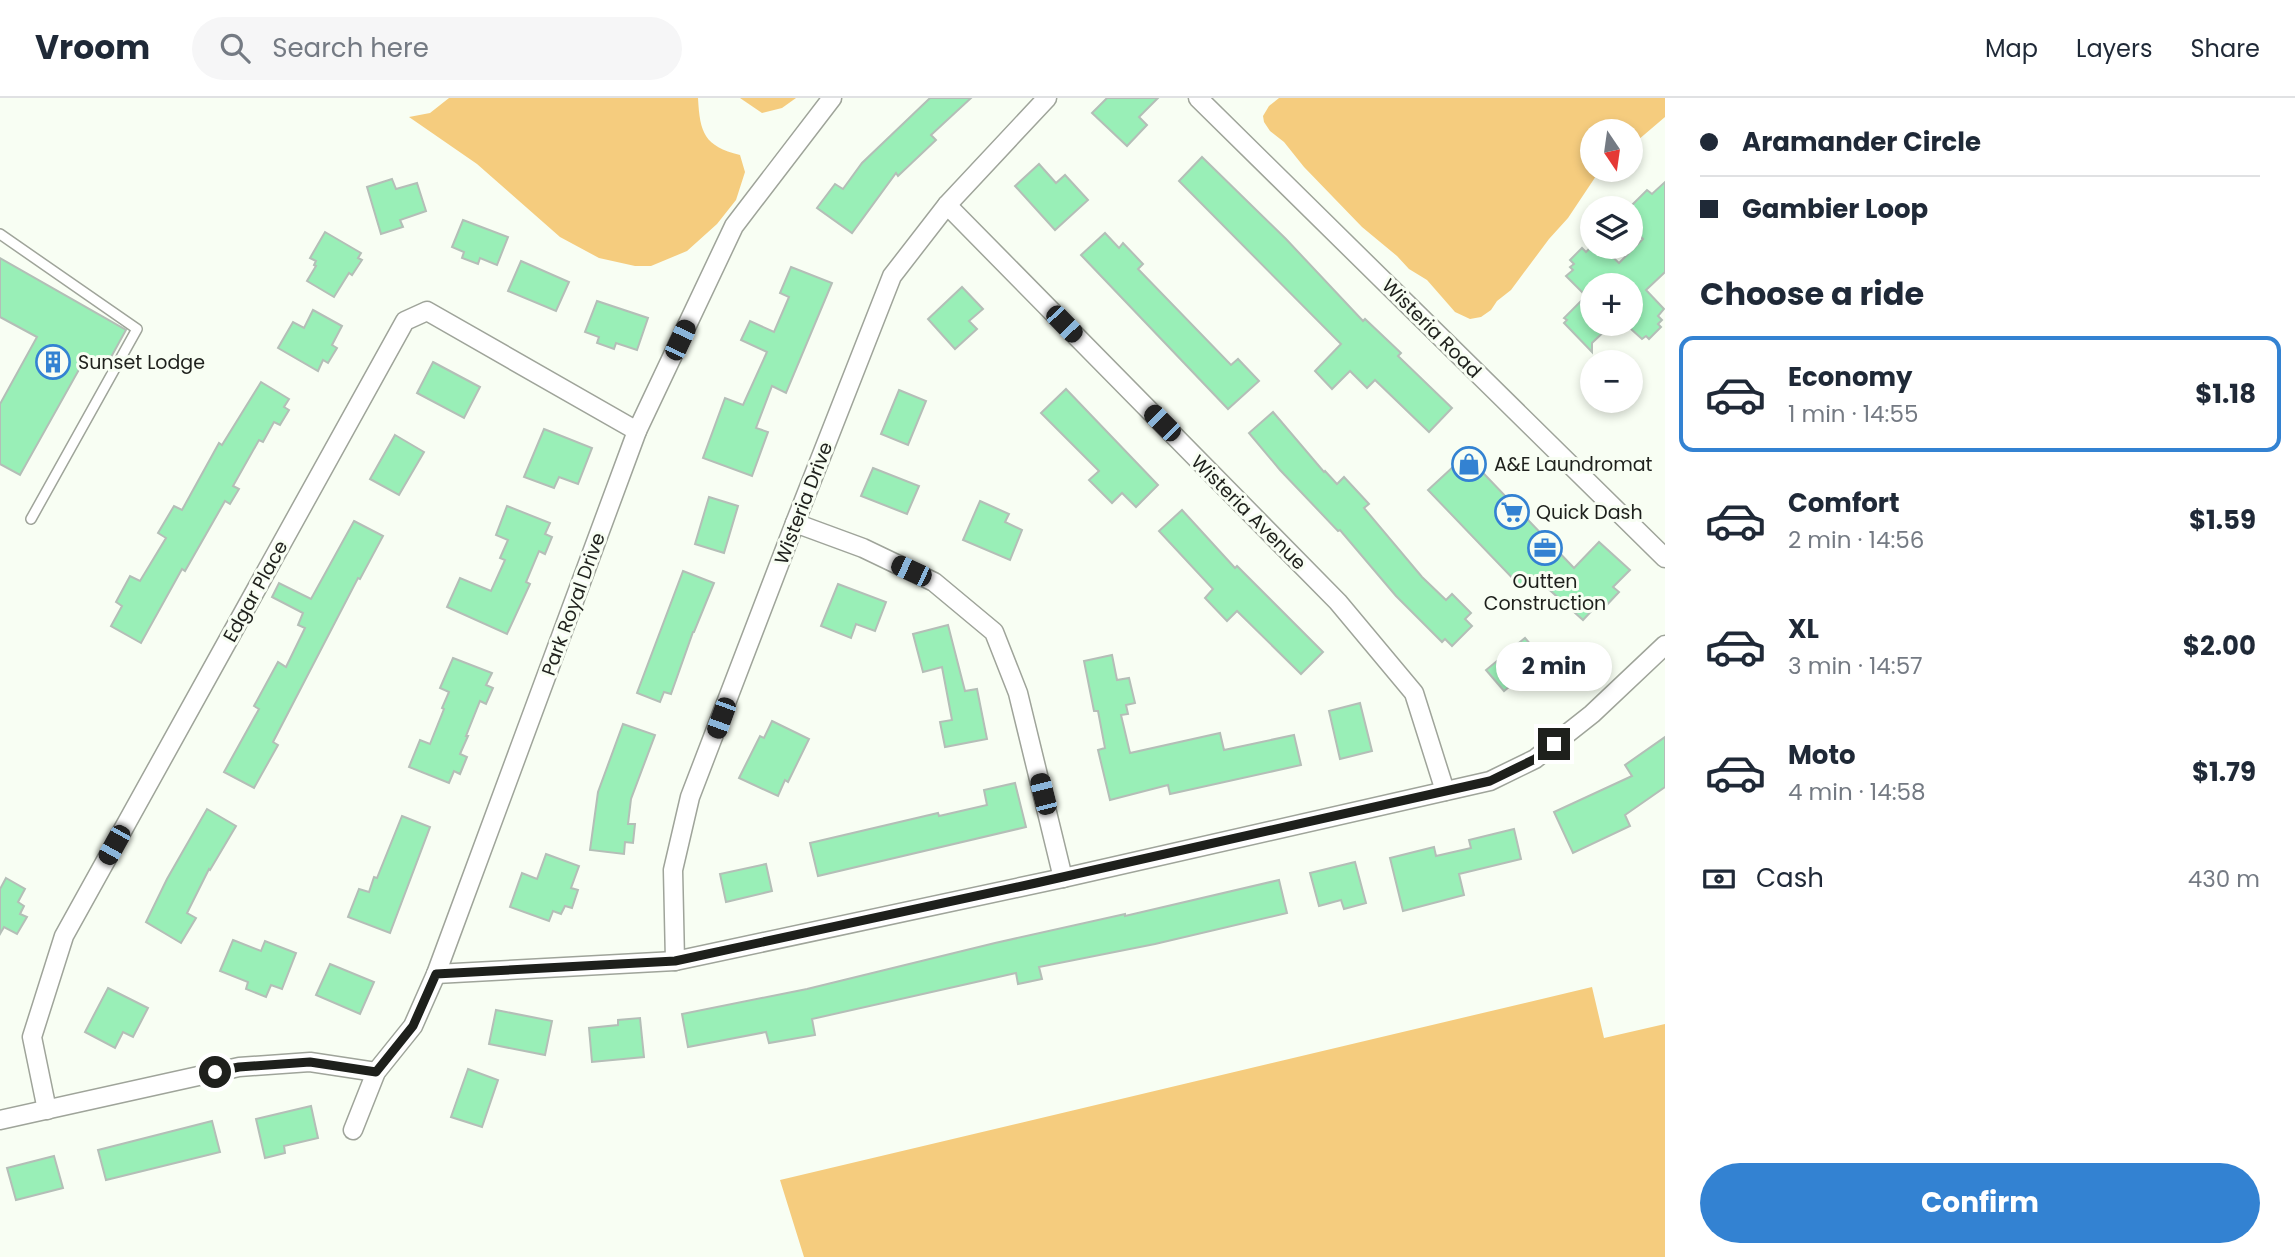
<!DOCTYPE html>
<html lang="en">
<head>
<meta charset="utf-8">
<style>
  :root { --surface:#fff; --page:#f6f6f7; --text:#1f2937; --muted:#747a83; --line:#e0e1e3; --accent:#3382d2 }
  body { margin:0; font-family:Poppins,sans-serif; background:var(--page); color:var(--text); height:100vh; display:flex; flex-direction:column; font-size:26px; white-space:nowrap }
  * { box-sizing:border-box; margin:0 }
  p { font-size:23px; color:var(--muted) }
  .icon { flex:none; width:38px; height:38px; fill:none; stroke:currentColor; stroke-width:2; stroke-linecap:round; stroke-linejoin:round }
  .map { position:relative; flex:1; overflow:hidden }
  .details { display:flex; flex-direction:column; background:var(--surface); width:630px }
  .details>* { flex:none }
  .guide { display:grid; align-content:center; height:154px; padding:0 35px; background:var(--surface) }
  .needle { width:46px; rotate:167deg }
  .buttons { position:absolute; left:1580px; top:21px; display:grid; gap:14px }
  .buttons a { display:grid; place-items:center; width:63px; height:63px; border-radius:50%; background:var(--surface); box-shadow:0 4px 10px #0003; font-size:35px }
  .end { position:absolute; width:32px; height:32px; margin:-16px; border:9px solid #1e201c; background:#fff; box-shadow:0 0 0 4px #fff }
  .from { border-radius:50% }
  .bubble { position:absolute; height:49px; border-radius:24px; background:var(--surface); box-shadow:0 4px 10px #0003; font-size:23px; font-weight:700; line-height:49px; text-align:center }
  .car { position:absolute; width:21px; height:42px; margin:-21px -10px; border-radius:9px; box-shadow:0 0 5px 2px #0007; background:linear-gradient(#222 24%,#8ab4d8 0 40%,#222 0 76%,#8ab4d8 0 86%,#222 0) }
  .guide b { display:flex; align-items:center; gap:24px; height:66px; font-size:26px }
  .guide b+b { border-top:2px solid var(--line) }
  .guide i { width:18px; height:18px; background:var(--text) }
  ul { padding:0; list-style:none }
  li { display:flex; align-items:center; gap:21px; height:116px; margin:0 14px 10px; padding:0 21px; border:4px solid transparent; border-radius:14px }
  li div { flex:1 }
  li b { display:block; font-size:26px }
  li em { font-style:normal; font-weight:700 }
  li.selected { border-color:var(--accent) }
  li>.icon { width:63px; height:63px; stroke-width:1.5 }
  h2 { padding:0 35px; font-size:32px; line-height:84px }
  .pay { display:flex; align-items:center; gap:18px; height:77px; padding:0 35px; font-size:26px }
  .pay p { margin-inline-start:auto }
  .button { display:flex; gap:14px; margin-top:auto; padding:14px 35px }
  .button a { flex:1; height:80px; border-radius:42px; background:var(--accent); color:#fff; font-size:28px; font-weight:700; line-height:80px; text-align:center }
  header { display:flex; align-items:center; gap:42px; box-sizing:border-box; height:98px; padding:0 35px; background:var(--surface); border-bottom:2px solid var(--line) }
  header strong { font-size:33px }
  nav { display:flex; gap:38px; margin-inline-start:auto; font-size:24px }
  .search { width:490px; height:63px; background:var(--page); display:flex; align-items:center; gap:18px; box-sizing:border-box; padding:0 24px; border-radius:38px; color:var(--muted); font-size:26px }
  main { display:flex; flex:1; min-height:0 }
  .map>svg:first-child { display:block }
  .green { fill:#f5cc7e }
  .building { fill:#99efb7; stroke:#b4beb7; stroke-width:2 }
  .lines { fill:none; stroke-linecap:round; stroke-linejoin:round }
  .lane-casing { stroke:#9fa49a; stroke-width:12 }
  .street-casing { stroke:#9fa49a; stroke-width:21 }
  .lane { stroke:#fff; stroke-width:9 }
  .street { stroke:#fff; stroke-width:18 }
  .route { stroke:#1e201c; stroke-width:9 }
  .labels { text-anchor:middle; stroke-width:6; stroke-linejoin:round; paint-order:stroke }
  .street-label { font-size:19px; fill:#1e201c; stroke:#f8fef3 }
  .poi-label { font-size:19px; fill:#1e201c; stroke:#f8fef3; text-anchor:start }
</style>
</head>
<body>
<header>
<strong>Vroom</strong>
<div class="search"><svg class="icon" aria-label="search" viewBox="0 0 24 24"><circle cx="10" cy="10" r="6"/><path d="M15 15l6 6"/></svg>Search here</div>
<nav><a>Map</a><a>Layers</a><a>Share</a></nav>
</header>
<main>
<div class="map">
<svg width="1665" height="1159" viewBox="0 0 1665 1159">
  <rect width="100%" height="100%" fill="#f8fef3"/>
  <g class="green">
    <path d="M449,0H698C700,35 704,48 740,57L745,74L736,102L717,126L687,153L651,168H635L599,160L560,139L477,66L409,19L430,15Z"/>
    <path d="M740,0H796L782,10L762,15Z"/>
    <path d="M1279,0H1665V19L1631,48V33H1592V72H1600L1568,120L1549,141L1511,192L1497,203L1491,212L1481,219L1470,221L1455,214L1427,182L1409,171L1397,158L1362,129L1304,69L1284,44L1270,33L1264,24L1263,18L1269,8Z"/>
    <path d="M1592,889L1604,940L1665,926V1159H804L780,1082Z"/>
  </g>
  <g class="building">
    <path d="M930,0H971L931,37L936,42L898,78L896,75L852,135L817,110L835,86L843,91L862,65Z"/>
    <path d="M1107,0H1158L1139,19L1147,27L1127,48L1092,15Z"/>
    <path d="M1202,59L1286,141L1363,223L1365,221L1401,255L1398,258L1452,310L1429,334L1375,282L1367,290L1350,273L1332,291L1315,273L1341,246L1179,83Z"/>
    <path d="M1039,66L1056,85L1065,77L1088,102L1055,132L1015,88Z"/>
    <path d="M392,81L396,91L417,85L426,113L400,122L403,129L381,136L367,89Z"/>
    <path d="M1665,84V174L1646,192L1664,211L1658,218L1662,222L1658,226L1661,229L1649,241L1646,238L1642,241L1631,231V187H1592V226H1612L1592,245V254L1564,225L1567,222L1564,220L1586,198L1566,178L1573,172L1570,169L1574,166L1570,162L1582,150L1586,154L1591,149H1602L1619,165L1643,141L1631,129V108L1647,92L1652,96Z"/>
    <path d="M463,122L508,139L497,167L480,160L478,166L462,160L464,154L452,149Z"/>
    <path d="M325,134L361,155L358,160L362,162L352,177L349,175L334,199L307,183L316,168L314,167L316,163L310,160Z"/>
    <path d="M1105,135L1119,150L1123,145L1143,166L1138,171L1231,267L1238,261L1259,283L1228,311L1081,157Z"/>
    <path d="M0,160L126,232L105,270L86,259L20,377L0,366V306L37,239L0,219Z"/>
    <path d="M521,163L569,184L556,213L508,193Z"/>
    <path d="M791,169L832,185L786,295L772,288L756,330L768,334L752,378L703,360L725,300L743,307L767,254L741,242L750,223L774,234L789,199L780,195Z"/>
    <path d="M962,189L983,211L969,223L977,231L955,251L928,221Z"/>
    <path d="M597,203L648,220L637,252L616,245L614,251L597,245L599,239L585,234Z"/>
    <path d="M313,212L342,228L332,247L337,250L328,265L323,262L318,273L278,250L293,224L304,230Z"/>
    <path d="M433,264L480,289L464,320L417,295Z"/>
    <path d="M261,284L289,301L284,309L289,312L280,327L274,324L263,344L259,342L233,388L239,391L230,406L225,403L185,473L182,471L141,545L111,528L122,508L116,504L130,478L140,483L166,440L158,435L174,408L182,412L219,345L222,347Z"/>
    <path d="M1066,291L1158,387L1136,409L1122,395L1112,405L1089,382L1099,373L1041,315Z"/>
    <path d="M899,292L926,303L908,347L881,336Z"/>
    <path d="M1273,314L1324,374L1325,373L1337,386L1344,379L1369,406L1364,410L1422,479L1446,502L1452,496L1471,515L1465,521L1472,528L1452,548L1445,541L1442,544L1396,498L1340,432L1338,433L1280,372L1249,335Z"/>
    <path d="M544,331L592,350L578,386L559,379L554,390L524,379Z"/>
    <path d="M395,337L424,354L399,397L370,381Z"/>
    <path d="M1466,357L1574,470L1599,444L1630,472L1613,489L1619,494L1603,511L1598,506L1583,522L1534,478L1522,490L1428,392Z"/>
    <path d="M873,370L919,388L907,416L861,398Z"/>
    <path d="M709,399L738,408L724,455L695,446Z"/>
    <path d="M980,403L1009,416L1005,424L1022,432L1010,462L963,442Z"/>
    <path d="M507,408L550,425L545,436L552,439L545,456L539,453L526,484L530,486L507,536L447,509L460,480L491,493L505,462L500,460L508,442L496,437Z"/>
    <path d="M1182,412L1235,470L1237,468L1323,554L1301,576L1237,513L1227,523L1205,500L1213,491L1159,433Z"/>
    <path d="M354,423L383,438L360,481L358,480L273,644L278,647L254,690L224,674L259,611L254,608L278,564L286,569L305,530L298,527L303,515L272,499L279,485L311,501Z"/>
    <path d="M683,473L714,485L694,534H693L671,596L664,594L660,604L637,595Z"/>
    <path d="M838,486L886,504L875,533L856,526L851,540L821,528Z"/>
    <path d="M948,527L965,593L977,591L987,641L945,649L940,624L952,622L942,569L923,574L913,536Z"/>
    <path d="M1525,540L1543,561L1504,593L1486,572Z"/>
    <path d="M1112,557L1117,582L1129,580L1135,605L1126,607L1128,616L1121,617L1130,655L1220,635L1224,652L1294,637L1301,667L1170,696L1168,687L1110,702L1098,652L1105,650L1098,613H1094L1084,563Z"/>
    <path d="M453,560L492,575L486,587L493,590L486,606L480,603L466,638H468L460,656L467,659L460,676L454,673L449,685L409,669L420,642L430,646L444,611L442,610L449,594L440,590Z"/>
    <path d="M1360,605L1372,653L1340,661L1329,613Z"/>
    <path d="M772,623L809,641L788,684L785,682L778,698L739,680L760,638L764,640Z"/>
    <path d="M623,626L655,637L631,701L628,726H635L633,745L625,744L624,756L590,752L598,694Z"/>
    <path d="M1665,639V689L1625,717L1630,728L1573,755L1554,714L1632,678L1625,667Z"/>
    <path d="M1015,685L1026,729L818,778L810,745L938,715L939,718L987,707L984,692Z"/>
    <path d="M207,711L236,728L210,772L209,771L187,815L196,820L181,845L146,824L167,781Z"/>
    <path d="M402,718L430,729L390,835L348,819L359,791L369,794L374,779L377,780Z"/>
    <path d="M1514,731L1521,761L1459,776L1464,797L1403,813L1390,760L1434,749L1436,758L1471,750L1469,742Z"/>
    <path d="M546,756L579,768L571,790L578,792L572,810L565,808L561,816L553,813L549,823L510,809L522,775L537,781Z"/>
    <path d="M1355,764L1366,805L1344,811L1341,802L1319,808L1310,775Z"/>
    <path d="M766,766L772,793L726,804L720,776Z"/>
    <path d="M6,780L25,791L18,804L24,808L20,816L27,819L17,836L4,829L0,836V791Z"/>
    <path d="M1279,782L1287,815L1155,846L1039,869L1042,881L1018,886L1016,875L812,921L815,937L769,945L766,934L688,949L682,916L807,891L995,845L1125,816V818Z"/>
    <path d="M233,842L261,853L265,843L296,855L282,891L271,887L266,899L246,891L248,884L220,873Z"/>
    <path d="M330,866L374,884L360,916L316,897Z"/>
    <path d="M108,890L148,910L133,939L123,934L115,950L85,934Z"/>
    <path d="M496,912L552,923L545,957L489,946Z"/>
    <path d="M640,920L644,959L592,964L589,930L618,927V922Z"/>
    <path d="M468,971L498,982L482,1029L451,1019Z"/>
    <path d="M311,1008L318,1040L284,1048L285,1055L265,1060L256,1021Z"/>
    <path d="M212,1023L220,1054L106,1082L98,1052Z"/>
    <path d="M54,1058L63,1090L16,1102L7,1070Z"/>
  </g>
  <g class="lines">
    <g class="lane-casing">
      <path id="lane" d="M0,136L137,231L31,421"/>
    </g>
    <g class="street-casing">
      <g id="street">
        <path d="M1198,0L1665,460"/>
        <path d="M947,107L1338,504L1414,595L1445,693"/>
        <path d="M795,425L863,450L934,484L994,534L1018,595L1063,780"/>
        <path d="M675,863L673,772L690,699L795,425L892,178L947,107L1047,0"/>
        <path d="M436,876L675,863L1063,780L1490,683L1535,661L1592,616L1665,547"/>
        <path d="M47,1012L32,939L64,838L405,223L427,213L637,333"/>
        <path d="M0,1022L239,969L310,964L376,974"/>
        <path d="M353,1032L376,974L413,928L436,876L637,333L734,128L832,0"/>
      </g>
    </g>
    <use href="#lane" class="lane"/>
    <use href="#street" class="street"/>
  </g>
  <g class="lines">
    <path class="route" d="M215,974L239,969L310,964L376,974L413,928L436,876L675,863L1036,785L1490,683L1535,661L1554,646"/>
  </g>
  <defs>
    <g id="building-ring" transform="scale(1.75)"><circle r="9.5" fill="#f8fef3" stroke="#3382d2" stroke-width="1.5"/><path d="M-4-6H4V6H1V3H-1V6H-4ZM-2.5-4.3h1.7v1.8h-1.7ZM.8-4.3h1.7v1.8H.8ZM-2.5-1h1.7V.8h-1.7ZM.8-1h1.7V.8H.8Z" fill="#3382d2"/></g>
    <g id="shop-ring" transform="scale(1.75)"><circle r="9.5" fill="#f8fef3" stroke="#3382d2" stroke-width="1.5"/><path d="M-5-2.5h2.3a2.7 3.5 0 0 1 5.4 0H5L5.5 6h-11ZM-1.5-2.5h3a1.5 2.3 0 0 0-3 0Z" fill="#3382d2"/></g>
    <g id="supermarket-ring" transform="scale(1.75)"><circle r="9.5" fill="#f8fef3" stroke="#3382d2" stroke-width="1.5"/><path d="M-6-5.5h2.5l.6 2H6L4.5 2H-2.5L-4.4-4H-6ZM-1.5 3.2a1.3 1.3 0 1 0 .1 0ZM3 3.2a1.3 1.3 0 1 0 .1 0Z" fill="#3382d2"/></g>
    <g id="office-ring" transform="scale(1.75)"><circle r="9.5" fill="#f8fef3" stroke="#3382d2" stroke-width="1.5"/><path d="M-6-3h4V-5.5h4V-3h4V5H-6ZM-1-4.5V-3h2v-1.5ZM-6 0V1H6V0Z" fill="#3382d2"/></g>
  </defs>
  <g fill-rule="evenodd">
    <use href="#building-ring" x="53" y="264"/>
    <use href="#shop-ring" x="1469" y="366"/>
    <use href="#supermarket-ring" x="1512" y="414"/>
    <use href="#office-ring" x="1545" y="450"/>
  </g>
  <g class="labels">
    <g class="street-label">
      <text transform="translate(1432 230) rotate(45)" y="7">Wisteria Road</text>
      <text transform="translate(803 405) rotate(-69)" y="7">Wisteria Drive</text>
      <text transform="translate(1249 414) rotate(45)" y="7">Wisteria Avenue</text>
      <text transform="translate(255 493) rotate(-61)" y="7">Edgar Place</text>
      <text transform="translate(573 506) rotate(-70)" y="7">Park Royal Drive</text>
    </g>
    <g class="poi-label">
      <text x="78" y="271">Sunset Lodge</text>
      <text x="1494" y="373">A&amp;E Laundromat</text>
      <text x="1536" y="421">Quick Dash</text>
      <text x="1545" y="490" text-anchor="middle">Outten<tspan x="1545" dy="22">Construction</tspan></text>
    </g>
  </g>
</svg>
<div class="buttons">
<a><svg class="needle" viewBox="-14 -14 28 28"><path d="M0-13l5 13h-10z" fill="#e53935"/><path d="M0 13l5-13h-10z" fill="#747a83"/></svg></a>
<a><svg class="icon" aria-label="layers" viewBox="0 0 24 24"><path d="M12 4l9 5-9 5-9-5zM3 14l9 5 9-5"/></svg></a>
<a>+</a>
<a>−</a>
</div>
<i class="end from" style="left:215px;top:974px"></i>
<i class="end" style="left:1554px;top:646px"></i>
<div class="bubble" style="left:1496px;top:544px;width:116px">2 min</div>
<i class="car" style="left:1064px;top:226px;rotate:136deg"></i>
<i class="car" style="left:680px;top:242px;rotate:25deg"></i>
<i class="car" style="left:1162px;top:325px;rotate:315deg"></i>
<i class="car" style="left:911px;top:473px;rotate:295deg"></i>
<i class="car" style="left:721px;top:620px;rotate:200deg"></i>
<i class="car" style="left:1043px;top:696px;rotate:346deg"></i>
<i class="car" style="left:114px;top:747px;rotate:209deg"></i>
</div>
<section class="details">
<div class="guide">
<b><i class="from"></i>Aramander Circle</b>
<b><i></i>Gambier Loop</b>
</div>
<h2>Choose a ride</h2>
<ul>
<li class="selected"><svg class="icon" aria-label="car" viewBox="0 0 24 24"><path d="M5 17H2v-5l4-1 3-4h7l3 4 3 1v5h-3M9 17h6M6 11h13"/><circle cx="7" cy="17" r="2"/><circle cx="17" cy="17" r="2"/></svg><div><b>Economy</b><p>1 min · 14:55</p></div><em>$1.18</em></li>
<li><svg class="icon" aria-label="car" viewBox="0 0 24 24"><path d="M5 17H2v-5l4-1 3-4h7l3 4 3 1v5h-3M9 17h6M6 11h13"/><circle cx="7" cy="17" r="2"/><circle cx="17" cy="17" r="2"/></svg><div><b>Comfort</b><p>2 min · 14:56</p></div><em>$1.59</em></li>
<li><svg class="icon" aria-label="car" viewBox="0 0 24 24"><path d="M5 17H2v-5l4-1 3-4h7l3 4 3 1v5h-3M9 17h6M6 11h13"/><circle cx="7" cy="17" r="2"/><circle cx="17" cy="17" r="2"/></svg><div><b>XL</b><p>3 min · 14:57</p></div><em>$2.00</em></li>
<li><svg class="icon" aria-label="car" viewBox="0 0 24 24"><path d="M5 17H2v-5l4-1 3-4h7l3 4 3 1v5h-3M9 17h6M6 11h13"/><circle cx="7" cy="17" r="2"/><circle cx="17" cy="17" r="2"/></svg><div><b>Moto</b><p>4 min · 14:58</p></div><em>$1.79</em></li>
</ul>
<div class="pay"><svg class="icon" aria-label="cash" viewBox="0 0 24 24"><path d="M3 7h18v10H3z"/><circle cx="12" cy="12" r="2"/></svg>Cash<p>430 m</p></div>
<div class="button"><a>Confirm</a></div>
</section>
</main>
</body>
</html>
